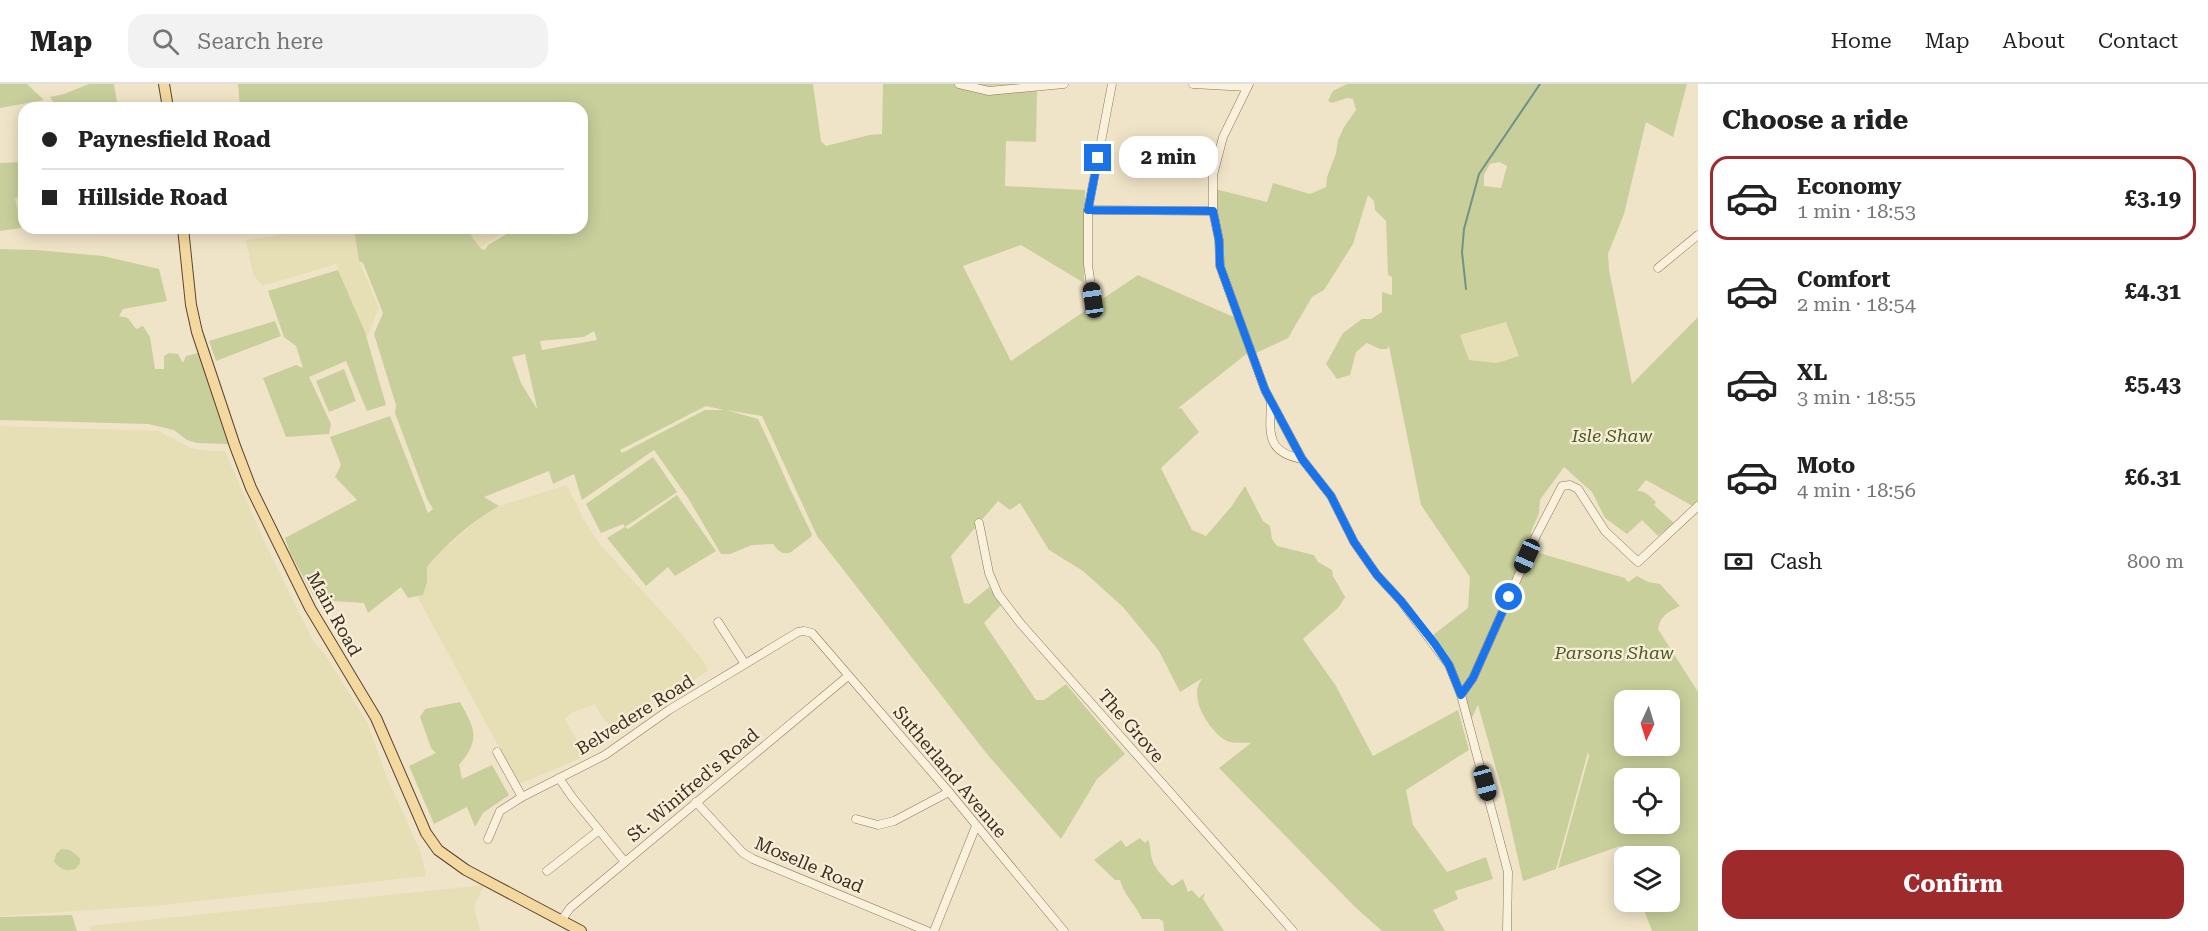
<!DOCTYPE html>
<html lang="en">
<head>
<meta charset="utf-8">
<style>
  :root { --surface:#fff; --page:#f2f2f2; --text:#222; --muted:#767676; --line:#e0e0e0; --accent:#9e2a2b }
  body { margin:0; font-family:"Roboto Serif",serif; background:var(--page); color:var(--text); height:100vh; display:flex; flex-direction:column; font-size:22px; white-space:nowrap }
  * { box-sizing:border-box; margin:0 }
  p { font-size:20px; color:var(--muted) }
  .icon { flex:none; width:33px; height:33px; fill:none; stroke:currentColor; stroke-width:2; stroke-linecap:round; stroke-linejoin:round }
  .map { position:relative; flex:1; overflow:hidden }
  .drawer { display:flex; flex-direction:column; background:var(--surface); width:510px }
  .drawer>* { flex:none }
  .top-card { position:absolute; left:18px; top:18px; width:570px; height:132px; border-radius:18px; box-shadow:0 3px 15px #0003; display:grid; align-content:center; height:132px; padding:0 24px; background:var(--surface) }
  .needle { width:39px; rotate:184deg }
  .controls { position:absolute; left:1614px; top:606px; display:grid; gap:12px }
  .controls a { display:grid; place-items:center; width:66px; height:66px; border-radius:12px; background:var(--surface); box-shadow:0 3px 15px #0003; font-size:30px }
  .end { position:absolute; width:27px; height:27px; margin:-14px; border:8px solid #1a73e8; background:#fff; box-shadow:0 0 0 3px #fff }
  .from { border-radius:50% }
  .bubble { position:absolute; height:42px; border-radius:18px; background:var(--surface); box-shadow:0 3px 15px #0003; font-size:20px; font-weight:700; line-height:42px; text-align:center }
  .car { position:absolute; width:18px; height:36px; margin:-18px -9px; border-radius:8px; box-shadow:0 0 4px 2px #0007; background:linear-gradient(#222 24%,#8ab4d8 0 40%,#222 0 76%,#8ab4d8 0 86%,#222 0) }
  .top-card b { display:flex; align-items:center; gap:21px; height:57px; font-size:22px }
  .top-card b+b { border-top:2px solid var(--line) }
  .top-card i { width:15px; height:15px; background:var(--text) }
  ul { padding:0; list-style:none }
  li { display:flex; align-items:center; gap:18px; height:84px; margin:0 12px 9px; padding:0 12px; border:3px solid transparent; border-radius:18px }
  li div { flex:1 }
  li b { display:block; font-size:22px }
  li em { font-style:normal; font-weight:700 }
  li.active { border-color:var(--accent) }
  li>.icon { width:54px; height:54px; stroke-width:1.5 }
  h2 { padding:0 24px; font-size:27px; line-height:72px }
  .pay { display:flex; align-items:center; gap:15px; height:66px; padding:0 24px; font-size:22px }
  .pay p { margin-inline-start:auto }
  .primary-button { display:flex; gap:12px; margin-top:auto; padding:12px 24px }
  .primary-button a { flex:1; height:69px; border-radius:18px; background:var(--accent); color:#fff; font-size:24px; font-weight:700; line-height:69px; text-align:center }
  header { display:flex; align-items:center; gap:36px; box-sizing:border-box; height:84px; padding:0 30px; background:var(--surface); border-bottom:2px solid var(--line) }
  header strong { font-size:28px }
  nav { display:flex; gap:33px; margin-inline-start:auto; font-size:21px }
  .search { width:420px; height:54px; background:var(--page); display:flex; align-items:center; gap:15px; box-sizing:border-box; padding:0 21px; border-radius:18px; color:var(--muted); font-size:22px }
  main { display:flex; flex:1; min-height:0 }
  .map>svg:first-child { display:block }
  .farmland { fill:#e6deb5 }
  .green { fill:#c9cf9b; fill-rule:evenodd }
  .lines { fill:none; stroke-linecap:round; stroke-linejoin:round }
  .stream { stroke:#6f938a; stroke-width:2 }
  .minor-casing { stroke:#8d765c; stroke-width:9 }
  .major-casing { stroke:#5b4430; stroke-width:12 }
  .minor { stroke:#faf1dc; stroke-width:8 }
  .major { stroke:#f3d9a0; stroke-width:10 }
  .route { stroke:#1a73e8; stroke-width:8 }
  .labels { text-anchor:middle; stroke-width:4.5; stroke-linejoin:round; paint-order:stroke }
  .park-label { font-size:18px; font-style:italic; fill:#4d5a26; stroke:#f7eed8 }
  .street-label { font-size:18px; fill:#3d2e20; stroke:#f7eed8 }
</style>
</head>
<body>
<header>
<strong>Map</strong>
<div class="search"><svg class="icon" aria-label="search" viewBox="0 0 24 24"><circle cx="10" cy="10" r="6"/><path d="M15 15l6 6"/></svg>Search here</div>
<nav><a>Home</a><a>Map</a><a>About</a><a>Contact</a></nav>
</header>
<main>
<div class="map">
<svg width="1698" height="847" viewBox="0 0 1698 847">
  <rect width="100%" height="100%" fill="#f0e4c8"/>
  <g class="farmland">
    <path d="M24,112V143L21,144L15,113Z"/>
    <path d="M325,144H354L359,177L379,224L367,253L336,180L262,202L253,190L246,156Z"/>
    <path d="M466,144H509L480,164Z"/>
    <path d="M1506,238L1520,272L1497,279L1469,276L1460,251Z"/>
    <path d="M0,342L159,347L191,364L209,367H225L266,461L312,555L326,572L367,638L386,691L421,769L426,792L154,822L0,832Z"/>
    <path d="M567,401L584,436L598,458L678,546L704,578L708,587L666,614L655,609L650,614V621L617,650L601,632L595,620L571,629L565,635L586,672L519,700L417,512L423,511L427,499V483L435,473L486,429L499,422Z"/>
    <path d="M485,801L474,822L480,847H90L89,842Z"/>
  </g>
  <g class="green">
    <path d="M0,0H27L44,16L0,24Z"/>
    <path d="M89,0H114L118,24H53L55,22L50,13L64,10Z"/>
    <path d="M238,0H813L821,57L826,62L869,51L882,50L883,0H1021L983,2L989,10L1037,7L1036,58L1006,57L1005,102L1085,106L1084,199L1021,161L963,182L1011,277L1138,191L1245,238L1223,178L1215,105L1267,118L1273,99L1310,110L1326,103L1327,93L1336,69L1338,56L1344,43L1356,26L1353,15L1347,14L1332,19L1328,17L1333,7L1347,0H1687L1673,53L1646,38L1624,130L1608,170L1609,186L1632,300L1698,233V425L1646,396L1637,407C1645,406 1651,413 1656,418L1654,421L1674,439L1658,452L1642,436L1627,450L1605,434L1592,408L1564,383L1540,416L1539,429L1531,448L1539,469L1625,494L1628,498L1637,492L1648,498L1660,500L1680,522C1668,528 1661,531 1658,545L1698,608V847H1652L1641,818H1670V772L1624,773L1620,762L1558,784L1589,672L1588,668L1556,785L1523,797L1504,713L1478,621L1472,634L1460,607L1453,580L1433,551L1468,524L1470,493L1421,421L1389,262L1387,265H1380L1367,259L1356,268L1350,291L1337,295L1326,280L1343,249L1362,235H1371L1382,228V208L1392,211V193L1388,191L1386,137L1375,126L1374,117L1368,111L1353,160L1324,206L1312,213L1288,254L1256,269L1254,264L1177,325L1181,324L1199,348L1161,384L1192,446L1206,452L1231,423L1245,402L1263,437L1270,442L1272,455L1277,462L1314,471L1318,478L1332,486L1333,492L1345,513L1339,523L1303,555L1336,602L1373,672L1458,626L1469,666L1406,706L1413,741L1447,788L1486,773L1493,795L1455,807L1458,815L1433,826L1445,847H1382L1354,822L1219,684L1251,659C1244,658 1233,660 1227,657C1209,647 1186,611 1203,594L1180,608L1159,567L1123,523L1083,487L1049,466L1020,419L1010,426L998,417L951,472L964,519L969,520L989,503L1001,521L984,539L1036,616H1044L1066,600L1125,670L1097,695L1061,755L987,670L817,452L762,332L726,326L758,335C777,373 792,412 812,450L811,453L791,468C782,472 778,466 773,460L752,461L730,470H721L688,414L654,366L582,416L574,390L553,400L549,387L484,413L499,422C475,435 445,461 427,483V498L423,511L408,514L401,503L368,529L364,519L316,516L290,469L285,454L357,416L335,393L341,381L330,353L390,332L428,429L433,425L427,415L395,329L396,321L374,250L383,229L363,179L359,177L354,144H466L480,164L485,166L488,161L517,144H582V24H240ZM1499,78L1507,82L1501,104L1484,102V91L1490,80ZM1506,238L1519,272L1497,279L1469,276L1460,251ZM594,247L597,256L542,266L540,257L584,253ZM525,270L537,324V325L521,299L512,273ZM706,322L724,326H705L622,369L620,366ZM1624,616H1670V662H1624ZM1624,694H1670V740H1624Z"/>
    <path d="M24,78V112L15,114L21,144L0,147V79Z"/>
    <path d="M0,165L36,166L103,172L159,185L167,217L123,225L119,232L128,234L136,245L143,242L150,253L155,285H164V272L169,269L178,270L183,279L186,272L198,269L228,360L197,359L187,356L174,346L148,340L0,336Z"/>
    <path d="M338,186L365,248L386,321L367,327L346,277L309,293L331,340L329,350L286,353L263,294L296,281L303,284L296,262L284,253L268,207Z"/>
    <path d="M275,237L281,252L216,277L209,257Z"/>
    <path d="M344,285L356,317L329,328L316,297Z"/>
    <path d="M653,373L677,408L625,443L628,445L677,411L716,467L675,492L668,483L646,502L607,454L625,443L623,440L601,449L586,420Z"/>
    <path d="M460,618C475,645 481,655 459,681L462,695L492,681L509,711L483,729L475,743L467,723L434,740L409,682L436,669L431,664L420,633L425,625Z"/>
    <path d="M1140,754L1145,759L1148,756C1151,762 1150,768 1152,775C1155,786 1165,794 1172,802L1183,795L1188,808L1192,806L1199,814L1205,809L1203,815L1224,847H1164L1163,837L1159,835H1142C1136,821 1123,810 1120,796H1115L1094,776L1121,756L1126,763Z"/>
    <path d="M61,765L70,766L80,774V779L75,785C65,788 61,785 54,778L56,770Z"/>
    <path d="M72,831L77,847H0V833Z"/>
  </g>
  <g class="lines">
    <path class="stream" d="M1466,205L1462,168L1464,145L1479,90L1540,0"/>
    <g class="minor-casing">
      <g id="minor">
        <path d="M959,0L989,7L1064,0"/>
        <path d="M1193,0L1247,3"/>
        <path d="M1249,0L1223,53L1213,91V127L1219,156L1220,182L1265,306L1302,375L1331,412L1354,458L1377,491L1401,517L1449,581L1461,611L1508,788L1507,847"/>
        <path d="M1088,126L1213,127"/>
        <path d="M1658,184L1698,151"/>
        <path d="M1093,216L1088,181V126L1112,0"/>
        <path d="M1271,317C1270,348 1265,368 1302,375"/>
        <path d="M979,439L989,489L998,510L1021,540L1293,847"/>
        <path d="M718,538L745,580"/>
        <path d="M1461,611L1473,594L1536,452L1562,402L1570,401L1578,405L1605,447L1638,478L1698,422"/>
        <path d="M497,668L522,713"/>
        <path d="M559,694L572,713L625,778"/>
        <path d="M696,718L743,769L753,775L927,847"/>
        <path d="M856,735L878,741L894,737L949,708"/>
        <path d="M488,755L500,727L522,713L605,671L669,626L798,548L804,547L812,549L949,708L1064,847"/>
        <path d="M547,787L598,747"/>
        <path d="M561,837L570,824L848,592"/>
        <path d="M934,847L976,742"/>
      </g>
    </g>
    <g class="major-casing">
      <g id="major">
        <path d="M164,0L168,24"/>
        <path d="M183,144L191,221L197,248L235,362L251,404L310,524L376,634L426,749L438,766L466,786L581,847"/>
      </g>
    </g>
    <use href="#minor" class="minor"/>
    <use href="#major" class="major"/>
  </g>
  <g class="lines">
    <path class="route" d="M1098,74L1088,126L1213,127L1219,156L1220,182L1265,306L1302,375L1331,412L1354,458L1377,491L1401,517L1435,560L1449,581L1461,611L1473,594L1509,513"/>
  </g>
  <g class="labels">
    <g class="park-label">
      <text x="1612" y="358">Isle Shaw</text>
      <text x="1614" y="575">Parsons Shaw</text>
    </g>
    <g class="street-label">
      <text transform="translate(334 530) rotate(61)" y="6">Main Road</text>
      <text transform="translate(635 631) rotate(-32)" y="6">Belvedere Road</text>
      <text transform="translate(1131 642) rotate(49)" y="6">The Grove</text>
      <text transform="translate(950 688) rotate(50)" y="6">Sutherland Avenue</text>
      <text transform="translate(693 701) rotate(-40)" y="6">St. Winifred's Road</text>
      <text transform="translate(809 781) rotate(23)" y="6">Moselle Road</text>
    </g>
  </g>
</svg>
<div class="controls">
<a><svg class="needle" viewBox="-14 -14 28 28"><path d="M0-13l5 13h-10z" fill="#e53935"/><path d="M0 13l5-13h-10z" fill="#767676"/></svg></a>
<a><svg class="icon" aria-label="locate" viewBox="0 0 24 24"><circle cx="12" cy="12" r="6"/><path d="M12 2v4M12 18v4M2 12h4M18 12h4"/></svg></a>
<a><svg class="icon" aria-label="layers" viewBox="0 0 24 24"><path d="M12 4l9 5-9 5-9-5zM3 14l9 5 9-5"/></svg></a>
</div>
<i class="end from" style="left:1509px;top:513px"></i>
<i class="end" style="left:1098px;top:74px"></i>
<div class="bubble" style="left:1119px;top:52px;width:99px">2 min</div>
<i class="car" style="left:1093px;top:216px;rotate:352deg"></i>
<i class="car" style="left:1527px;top:472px;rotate:204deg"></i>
<i class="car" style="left:1485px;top:699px;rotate:165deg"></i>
<div class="top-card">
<b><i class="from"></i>Paynesfield Road</b>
<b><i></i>Hillside Road</b>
</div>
</div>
<section class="drawer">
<h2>Choose a ride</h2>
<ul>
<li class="active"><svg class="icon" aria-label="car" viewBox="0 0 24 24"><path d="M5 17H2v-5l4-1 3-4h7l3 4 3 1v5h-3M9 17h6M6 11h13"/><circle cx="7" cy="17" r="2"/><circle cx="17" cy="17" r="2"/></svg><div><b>Economy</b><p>1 min · 18:53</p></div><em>£3.19</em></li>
<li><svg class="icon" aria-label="car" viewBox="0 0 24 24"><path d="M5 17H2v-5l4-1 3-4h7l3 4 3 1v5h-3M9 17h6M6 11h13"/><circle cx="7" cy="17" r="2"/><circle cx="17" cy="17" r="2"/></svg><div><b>Comfort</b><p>2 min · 18:54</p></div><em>£4.31</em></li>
<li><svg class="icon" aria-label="car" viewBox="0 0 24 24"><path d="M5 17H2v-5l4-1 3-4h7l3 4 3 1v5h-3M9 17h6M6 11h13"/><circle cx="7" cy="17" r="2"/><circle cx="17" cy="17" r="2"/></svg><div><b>XL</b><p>3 min · 18:55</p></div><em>£5.43</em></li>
<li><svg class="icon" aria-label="car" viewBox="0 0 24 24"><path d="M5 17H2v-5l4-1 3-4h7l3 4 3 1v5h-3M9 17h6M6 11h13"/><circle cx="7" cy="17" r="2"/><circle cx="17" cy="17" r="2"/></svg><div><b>Moto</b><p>4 min · 18:56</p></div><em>£6.31</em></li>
</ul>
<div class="pay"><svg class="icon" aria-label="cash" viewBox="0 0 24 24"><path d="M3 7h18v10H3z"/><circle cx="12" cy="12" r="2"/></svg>Cash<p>800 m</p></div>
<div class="primary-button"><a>Confirm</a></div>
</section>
</main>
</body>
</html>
